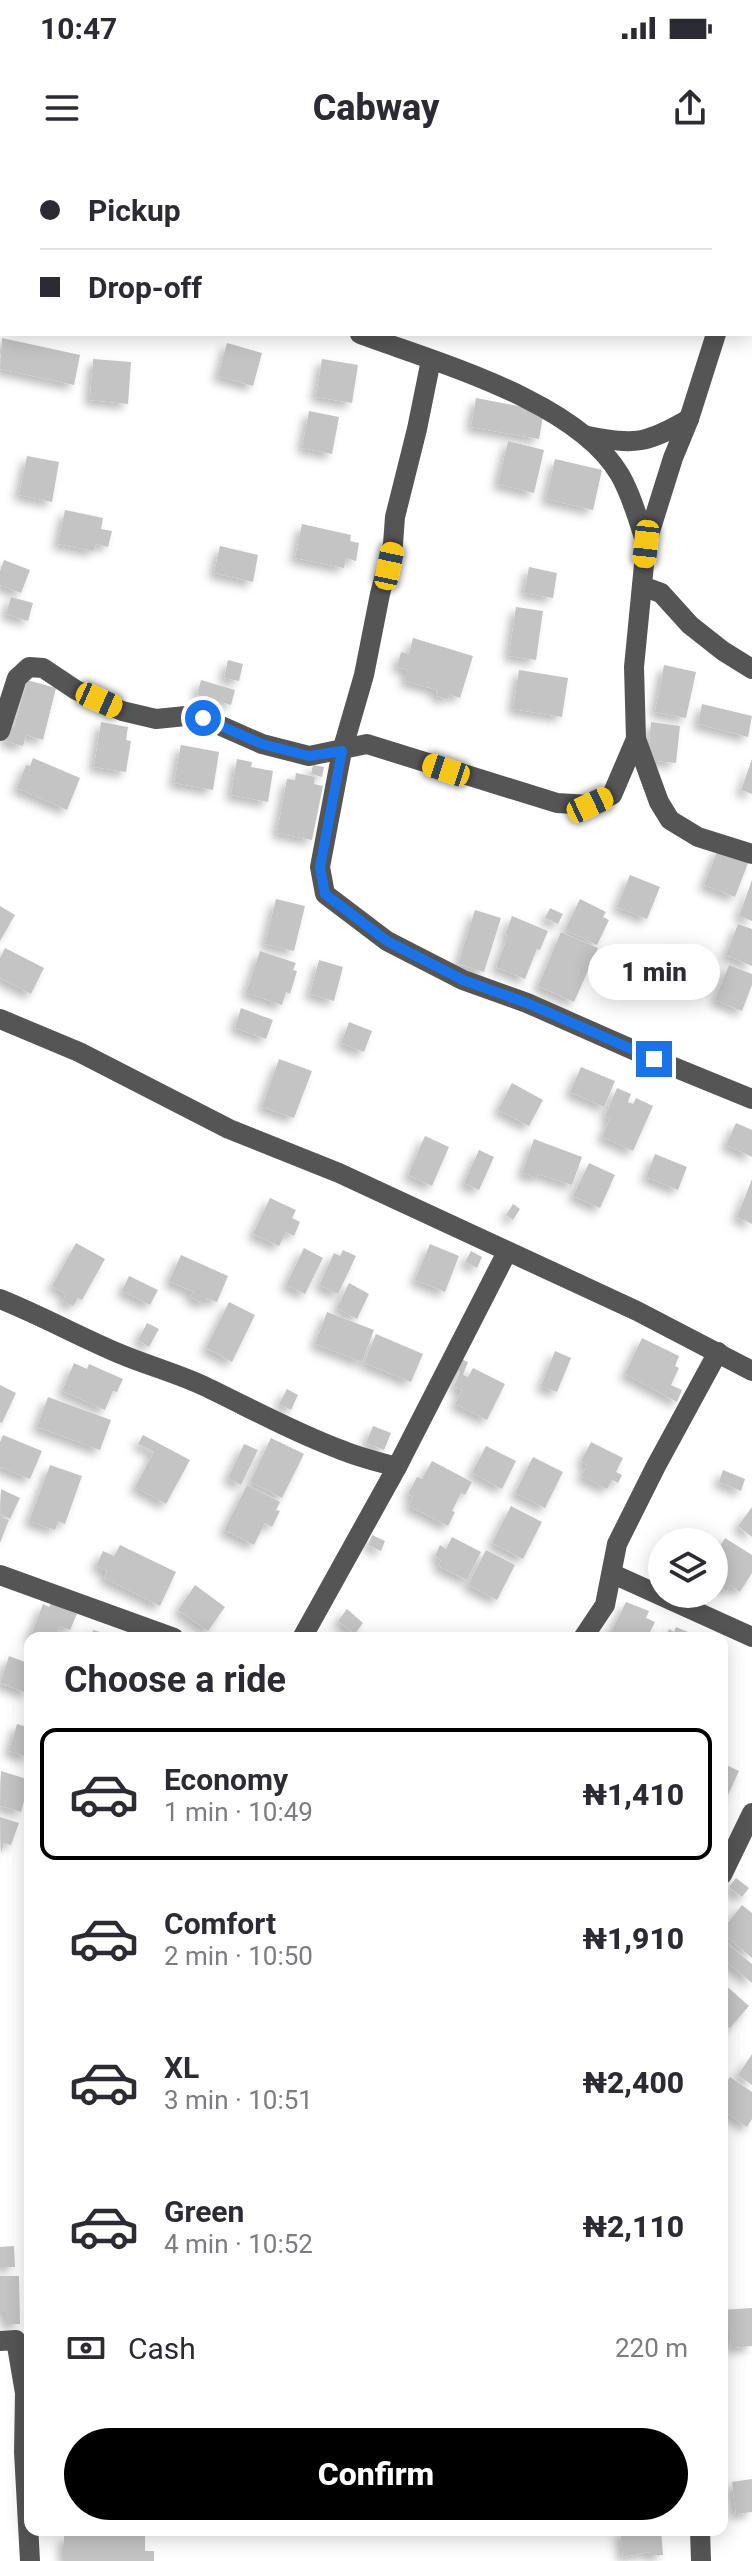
<!DOCTYPE html>
<html lang="en">
<head>
<meta charset="utf-8">
<style>
  :root { --surface:#fff; --page:#f7f7f7; --text:#2b2b33; --muted:#7c7c81; --line:#e1e1e2; --accent:#000 }
  body { margin:0; font-family:Roboto,sans-serif; background:var(--page); color:var(--text); height:100vh; display:flex; flex-direction:column; font-size:30px; white-space:nowrap }
  * { box-sizing:border-box; margin:0 }
  p { font-size:26px; color:var(--muted) }
  .icon { flex:none; width:44px; height:44px; fill:none; stroke:currentColor; stroke-width:2; stroke-linecap:round; stroke-linejoin:round }
  .map { position:relative; flex:1; overflow:hidden }
  .drawer { position:absolute; left:24px; top:1472px; width:704px; height:904px; display:flex; flex-direction:column; background:var(--surface); border-radius:16px; box-shadow:0 4px 20px #0003 }
  .drawer>* { flex:none }
  .hud { position:absolute; left:0px; top:0px; width:752px; height:176px; box-shadow:0 4px 20px #0003; display:grid; align-content:center; height:176px; padding:0 40px; background:var(--surface) }
  .fabs { position:absolute; left:648px; top:1368px; display:grid; gap:16px }
  .fabs a { display:grid; place-items:center; width:80px; height:80px; border-radius:50%; background:var(--surface); box-shadow:0 4px 20px #0003; font-size:40px }
  .end { position:absolute; width:36px; height:36px; margin:-18px; border:10px solid #1a73e8; background:#fff; box-shadow:0 0 0 4px #fff }
  .from { border-radius:50% }
  .bubble { position:absolute; height:56px; border-radius:28px; background:var(--surface); box-shadow:0 4px 20px #0003; font-size:26px; font-weight:800; line-height:56px; text-align:center }
  .car { position:absolute; width:24px; height:48px; margin:-24px -12px; border-radius:10px; box-shadow:0 0 6px 2px #0007; background:linear-gradient(#f5c518 24%,#345 0 40%,#f5c518 0 76%,#345 0 86%,#f5c518 0) }
  .hud b { display:flex; align-items:center; gap:28px; height:76px; font-size:30px }
  .hud b+b { border-top:2px solid var(--line) }
  .hud i { width:20px; height:20px; background:var(--text) }
  ul { padding:0; list-style:none }
  li { display:flex; align-items:center; gap:24px; height:132px; margin:0 16px 12px; padding:0 24px; border:4px solid transparent; border-radius:16px }
  li div { flex:1 }
  li b { display:block; font-size:30px }
  li em { font-style:normal; font-weight:800 }
  li.active { border-color:var(--accent) }
  li>.icon { width:72px; height:72px; stroke-width:1.5 }
  h2 { padding:0 40px; font-size:36px; line-height:96px }
  .pay { display:flex; align-items:center; gap:20px; height:88px; padding:0 40px; font-size:30px }
  .pay p { margin-inline-start:auto }
  .cta { display:flex; gap:16px; margin-top:auto; padding:16px 40px }
  .cta a { flex:1; height:92px; border-radius:48px; background:var(--accent); color:#fff; font-size:32px; font-weight:800; line-height:92px; text-align:center }
  .status { display:flex; justify-content:space-between; align-items:center; height:56px; padding:0 40px; background:var(--surface); direction:ltr }
  .status svg { height:22px; fill:currentColor }
  header { display:flex; justify-content:space-between; align-items:center; height:104px; padding:0 40px; background:var(--surface); font-size:36px; font-weight:800 }
  .map>svg:first-child { display:block }
  .building { fill:#c4c4c4; filter:url(#shadow) }
  .lines { fill:none; stroke-linecap:round; stroke-linejoin:round }
  .minor { stroke:#555; stroke-width:20 }
  .route { stroke:#1a73e8; stroke-width:10 }
</style>
</head>
<body>
<div class="status"><b>10:47</b><svg viewBox="0 0 49 12"><path d="M0 12V9h3v3zM5 12V6h3v6zM10 12V3h3v9zM15 12V0h3v12zM26 1h20v11H26zM47 4h2v5h-2z"/></svg></div>
<header><svg class="icon" aria-label="menu" viewBox="0 0 24 24"><path d="M4 6h16M4 12h16M4 18h16"/></svg>Cabway<svg class="icon" aria-label="share" viewBox="0 0 24 24"><path d="M12 15V3M7 8l5-5 5 5M5 13v7h14v-7"/></svg></header>
<div class="map">
<svg width="752" height="2401" viewBox="0 0 752 2401">
  <defs>
    <filter id="shadow"><feDropShadow dx="-5.5" dy="5.5" stdDeviation="4" flood-color="#0004"/></filter>
  </defs>
  <rect width="100%" height="100%" fill="#fff"/>
  <g class="building">
    <path d="M2,178L80,195L74,225L0,209Z"/>
    <path d="M227,183L262,193L253,226L218,216Z"/>
    <path d="M93,199L131,202L128,244L90,240Z"/>
    <path d="M322,199L358,205L352,243L316,237Z"/>
    <path d="M476,238L544,251L539,279L471,267Z"/>
    <path d="M309,251L339,257L332,294L302,288Z"/>
    <path d="M508,281L544,290L534,333L498,324Z"/>
    <path d="M27,296L59,302L52,342L19,335Z"/>
    <path d="M555,299L602,310L593,350L546,339Z"/>
    <path d="M65,350L103,358L101,369L112,371L108,387L96,384L94,391L58,384Z"/>
    <path d="M302,364L351,375L350,381L359,383L356,401L346,398L344,408L295,398Z"/>
    <path d="M220,386L258,395L253,422L214,413Z"/>
    <path d="M4,400L30,410L21,433L0,425V411Z"/>
    <path d="M529,407L557,413L553,438L524,433Z"/>
    <path d="M11,437L33,443L28,461L6,454Z"/>
    <path d="M516,447L543,451L536,500L509,496Z"/>
    <path d="M413,478L473,496L460,538L449,534L448,539L436,536L437,530L405,521L408,510L397,507L401,492L409,494Z"/>
    <path d="M228,500L243,504L239,521L224,518Z"/>
    <path d="M664,505L696,512L686,558L655,552Z"/>
    <path d="M519,510L568,518L562,557L513,549Z"/>
    <path d="M27,520L56,528L43,580L26,575L23,586L5,581L9,566L14,567Z"/>
    <path d="M201,520L235,530L231,545L197,535Z"/>
    <path d="M702,544L752,556L748,577L698,564Z"/>
    <path d="M101,562L128,567L126,580L131,581L126,612L94,607Z"/>
    <path d="M651,562L680,566L676,603L648,600Z"/>
    <path d="M181,585L219,592L213,630L174,623Z"/>
    <path d="M33,598L80,618L67,650L17,628L26,605L30,606Z"/>
    <path d="M237,599L252,602L251,607L273,611L268,642L231,635Z"/>
    <path d="M752,599V634L741,630Z"/>
    <path d="M313,605L324,607L322,617L311,614Z"/>
    <path d="M296,613L315,617L314,624L323,626L312,680L277,673L287,619L295,620Z"/>
    <path d="M719,687L750,698L735,737L704,725Z"/>
    <path d="M630,715L660,727L647,759L617,747Z"/>
    <path d="M752,720V761L739,756Z"/>
    <path d="M276,739L305,746L294,791L265,784Z"/>
    <path d="M580,739L606,752L603,757L609,760L597,785L565,770Z"/>
    <path d="M0,746L15,755L0,781Z"/>
    <path d="M550,748L563,754L558,764L545,758Z"/>
    <path d="M475,750L501,758L484,812L458,804Z"/>
    <path d="M512,756L548,771L540,790L537,789L525,819L496,807L508,776L505,775Z"/>
    <path d="M738,764L752,769V806L726,795Z"/>
    <path d="M561,772L598,788L574,842L538,826Z"/>
    <path d="M675,785L717,801L708,827L665,811Z"/>
    <path d="M5,788L44,808L31,834L0,818V798Z"/>
    <path d="M260,791L296,803L293,810L297,811L290,834L286,832L282,845L246,833Z"/>
    <path d="M319,800L343,807L334,841L310,834Z"/>
    <path d="M729,805L752,814V825L742,851L715,840Z"/>
    <path d="M241,848L273,860L266,879L235,868Z"/>
    <path d="M349,862L372,871L364,892L341,883Z"/>
    <path d="M279,899L312,911L294,958L262,947Z"/>
    <path d="M581,907L615,921L604,947L570,932Z"/>
    <path d="M512,923L543,940L529,966L498,950Z"/>
    <path d="M617,928L631,934L628,942L633,944L636,938L653,946L633,991L602,977L610,958L605,956Z"/>
    <path d="M736,963L752,970V997L726,985Z"/>
    <path d="M425,976L449,987L432,1026L408,1015Z"/>
    <path d="M534,979L582,997L572,1025L538,1014L536,1018L522,1013Z"/>
    <path d="M479,990L494,997L479,1030L464,1023Z"/>
    <path d="M655,994L687,1007L678,1030L646,1017Z"/>
    <path d="M589,1003L615,1015L600,1048L573,1036Z"/>
    <path d="M752,1019V1064L737,1057Z"/>
    <path d="M270,1038L296,1050L292,1058L300,1062L294,1076L286,1072L279,1086L253,1074Z"/>
    <path d="M513,1044L520,1049L513,1060L506,1055Z"/>
    <path d="M76,1083L105,1099L82,1140L78,1138L73,1146L63,1141L66,1134L52,1126Z"/>
    <path d="M430,1084L459,1096L445,1132L415,1120Z"/>
    <path d="M304,1088L323,1098L305,1134L286,1125Z"/>
    <path d="M343,1090L356,1096L338,1134L319,1125L334,1093L340,1096Z"/>
    <path d="M471,1091L482,1097L477,1108L465,1102Z"/>
    <path d="M181,1095L228,1116L217,1142L207,1138L205,1144L190,1137L193,1132L169,1121Z"/>
    <path d="M129,1116L158,1130L150,1145L122,1131Z"/>
    <path d="M349,1123L369,1134L357,1159L337,1148Z"/>
    <path d="M229,1142L255,1155L232,1202L206,1188Z"/>
    <path d="M327,1152L374,1170L362,1202L315,1184Z"/>
    <path d="M147,1163L159,1169L149,1187L138,1180Z"/>
    <path d="M376,1174L423,1194L411,1222L364,1203Z"/>
    <path d="M642,1178L679,1196L675,1206L679,1208L671,1225L682,1230L677,1242L625,1214Z"/>
    <path d="M555,1191L571,1198L557,1232L541,1226Z"/>
    <path d="M457,1197L468,1202L463,1215L468,1217L473,1208L505,1224L487,1260L455,1244L462,1230L454,1226L460,1212L452,1208Z"/>
    <path d="M74,1203L87,1209L89,1204L123,1219L117,1232L113,1231L105,1250L62,1231Z"/>
    <path d="M0,1225L16,1233L2,1263L0,1262Z"/>
    <path d="M287,1229L298,1235L291,1250L279,1244Z"/>
    <path d="M48,1237L111,1260L100,1290L37,1267Z"/>
    <path d="M373,1266L391,1273L384,1290L366,1283Z"/>
    <path d="M3,1275L42,1291L30,1319L0,1307V1282Z"/>
    <path d="M143,1275L190,1300L166,1344L135,1327L154,1292L138,1284Z"/>
    <path d="M271,1278L304,1294L282,1338L250,1322Z"/>
    <path d="M591,1282L623,1298L616,1312L622,1315L618,1323L612,1320L607,1329L581,1316L587,1305L581,1301Z"/>
    <path d="M244,1284L258,1290L241,1325L228,1318Z"/>
    <path d="M486,1286L516,1301L502,1329L472,1313Z"/>
    <path d="M533,1297L563,1312L545,1348L515,1333Z"/>
    <path d="M432,1301L472,1322L465,1335L461,1333L452,1351L455,1352L448,1366L409,1346L413,1337L408,1334L417,1317L422,1319Z"/>
    <path d="M50,1305L82,1316L65,1364L58,1361L55,1370L29,1361Z"/>
    <path d="M723,1310L745,1319L741,1331L719,1322Z"/>
    <path d="M247,1325L280,1342L276,1350L280,1351L272,1367L265,1363L254,1385L224,1370Z"/>
    <path d="M1,1329L20,1338L10,1359L0,1354Z"/>
    <path d="M511,1346L542,1362L523,1399L492,1383Z"/>
    <path d="M752,1347V1377L738,1366Z"/>
    <path d="M0,1357L9,1360L0,1383Z"/>
    <path d="M372,1375L385,1381L381,1391L368,1385Z"/>
    <path d="M452,1377L481,1392L467,1420L438,1406L441,1400L435,1396L440,1385L446,1389Z"/>
    <path d="M725,1378L752,1395V1413L740,1432L730,1425L727,1431L714,1423V1396Z"/>
    <path d="M120,1385L176,1412L160,1446L104,1418L107,1411L96,1406L103,1391L114,1396Z"/>
    <path d="M486,1390L515,1405L497,1440L468,1425Z"/>
    <path d="M195,1425L225,1447L208,1471L178,1450Z"/>
    <path d="M626,1442L649,1451L646,1458L655,1462L647,1478H608Z"/>
    <path d="M51,1443L77,1454L70,1470L60,1466L55,1478H30L43,1444L49,1447Z"/>
    <path d="M347,1449L363,1463L355,1474L338,1461Z"/>
    <path d="M676,1467L693,1474L691,1478H665L669,1469L674,1472Z"/>
    <path d="M93,1470L117,1477V1478H91Z"/>
    <path d="M9,1496L30,1504V1526L27,1533L0,1523Z"/>
    <path d="M17,1564L30,1568V1598L9,1591Z"/>
    <path d="M722,1603L739,1611L727,1637L722,1634Z"/>
    <path d="M1,1611L30,1620L21,1652L0,1646Z"/>
    <path d="M0,1657L19,1663L11,1685L4,1683L1,1693Z"/>
    <path d="M736,1718L749,1728L742,1737L729,1727Z"/>
    <path d="M742,1745L752,1753V1798L722,1773V1770Z"/>
    <path d="M722,1779L752,1804V1823L722,1798Z"/>
    <path d="M722,1822L749,1846L730,1868L722,1861Z"/>
    <path d="M752,1894V1925L738,1915Z"/>
    <path d="M730,1917L752,1932V1959L747,1967L722,1950V1928Z"/>
    <path d="M14,2086L15,2107H0V2087Z"/>
    <path d="M0,2116H19L20,2164H6V2152H0Z"/>
    <path d="M752,2148V2186L731,2188L730,2175H722V2150Z"/>
    <path d="M752,2319V2352L736,2354L732,2322Z"/>
    <path d="M620,2370H661L663,2395L649,2396V2392L623,2397Z"/>
    <path d="M64,2376H145V2391H154V2401H64Z"/>
  </g>
  <g class="lines">
    <g class="minor">
      <path d="M189,2L190,0"/>
      <path d="M740,2V0"/>
      <path d="M0,46L2,48"/>
      <path d="M0,112L2,111"/>
      <path d="M360,174C438,203 577,241 620,315C632,336 639,362 646,384"/>
      <path d="M716,174L689,259L673,298L646,384L634,507L636,579L659,642L670,660L698,677L752,694"/>
      <path d="M431,200L417,269L395,357L393,384L380,434L364,515L342,591L320,707L325,734L387,781L463,820L527,843L654,899L752,939"/>
      <path d="M588,276C636,285 646,284 689,259"/>
      <path d="M642,426L661,433L690,465L723,491L752,509"/>
      <path d="M0,571L17,518L29,507L43,508L76,530L122,551L156,559L186,556L203,558L262,584L309,596L367,584L557,643L590,645L612,635L636,579"/>
      <path d="M0,859L79,892L229,969L339,1013L637,1151L752,1211"/>
      <path d="M0,1139C40,1155 78,1176 118,1193C146,1205 176,1213 204,1226C250,1248 295,1273 344,1291C361,1298 379,1302 397,1307"/>
      <path d="M613,1414L752,1477"/>
      <path d="M0,1415L174,1478"/>
      <path d="M302,1478L397,1307L507,1092"/>
      <path d="M583,1478L605,1445L617,1384L656,1306L718,1192"/>
      <path d="M722,1715L752,1653"/>
      <path d="M0,2181L16,2180L25,2233L24,2292L30,2401"/>
      <path d="M700,2370L701,2401"/>
    </g>
  </g>
  <g class="lines">
    <path class="route" d="M203,558L262,584L309,596L342,591L320,707L325,734L387,781L463,820L527,843L654,899"/>
  </g>
</svg>
<div class="fabs">
<a><svg class="icon" aria-label="layers" viewBox="0 0 24 24"><path d="M12 4l9 5-9 5-9-5zM3 14l9 5 9-5"/></svg></a>
</div>
<i class="end from" style="left:203px;top:558px"></i>
<i class="end" style="left:654px;top:899px"></i>
<div class="bubble" style="left:588px;top:784px;width:132px">1 min</div>
<i class="car" style="left:646px;top:384px;rotate:186deg"></i>
<i class="car" style="left:389px;top:406px;rotate:12deg"></i>
<i class="car" style="left:99px;top:540px;rotate:114deg"></i>
<i class="car" style="left:446px;top:610px;rotate:288deg"></i>
<i class="car" style="left:590px;top:645px;rotate:65deg"></i>
<div class="hud">
<b><i class="from"></i>Pickup</b>
<b><i></i>Drop-off</b>
</div>
<section class="drawer">
<h2>Choose a ride</h2>
<ul>
<li class="active"><svg class="icon" aria-label="car" viewBox="0 0 24 24"><path d="M5 17H2v-5l4-1 3-4h7l3 4 3 1v5h-3M9 17h6M6 11h13"/><circle cx="7" cy="17" r="2"/><circle cx="17" cy="17" r="2"/></svg><div><b>Economy</b><p>1 min · 10:49</p></div><em>₦1,410</em></li>
<li><svg class="icon" aria-label="car" viewBox="0 0 24 24"><path d="M5 17H2v-5l4-1 3-4h7l3 4 3 1v5h-3M9 17h6M6 11h13"/><circle cx="7" cy="17" r="2"/><circle cx="17" cy="17" r="2"/></svg><div><b>Comfort</b><p>2 min · 10:50</p></div><em>₦1,910</em></li>
<li><svg class="icon" aria-label="car" viewBox="0 0 24 24"><path d="M5 17H2v-5l4-1 3-4h7l3 4 3 1v5h-3M9 17h6M6 11h13"/><circle cx="7" cy="17" r="2"/><circle cx="17" cy="17" r="2"/></svg><div><b>XL</b><p>3 min · 10:51</p></div><em>₦2,400</em></li>
<li><svg class="icon" aria-label="car" viewBox="0 0 24 24"><path d="M5 17H2v-5l4-1 3-4h7l3 4 3 1v5h-3M9 17h6M6 11h13"/><circle cx="7" cy="17" r="2"/><circle cx="17" cy="17" r="2"/></svg><div><b>Green</b><p>4 min · 10:52</p></div><em>₦2,110</em></li>
</ul>
<div class="pay"><svg class="icon" aria-label="cash" viewBox="0 0 24 24"><path d="M3 7h18v10H3z"/><circle cx="12" cy="12" r="2"/></svg>Cash<p>220 m</p></div>
<div class="cta"><a>Confirm</a></div>
</section>
</div>
</body>
</html>
